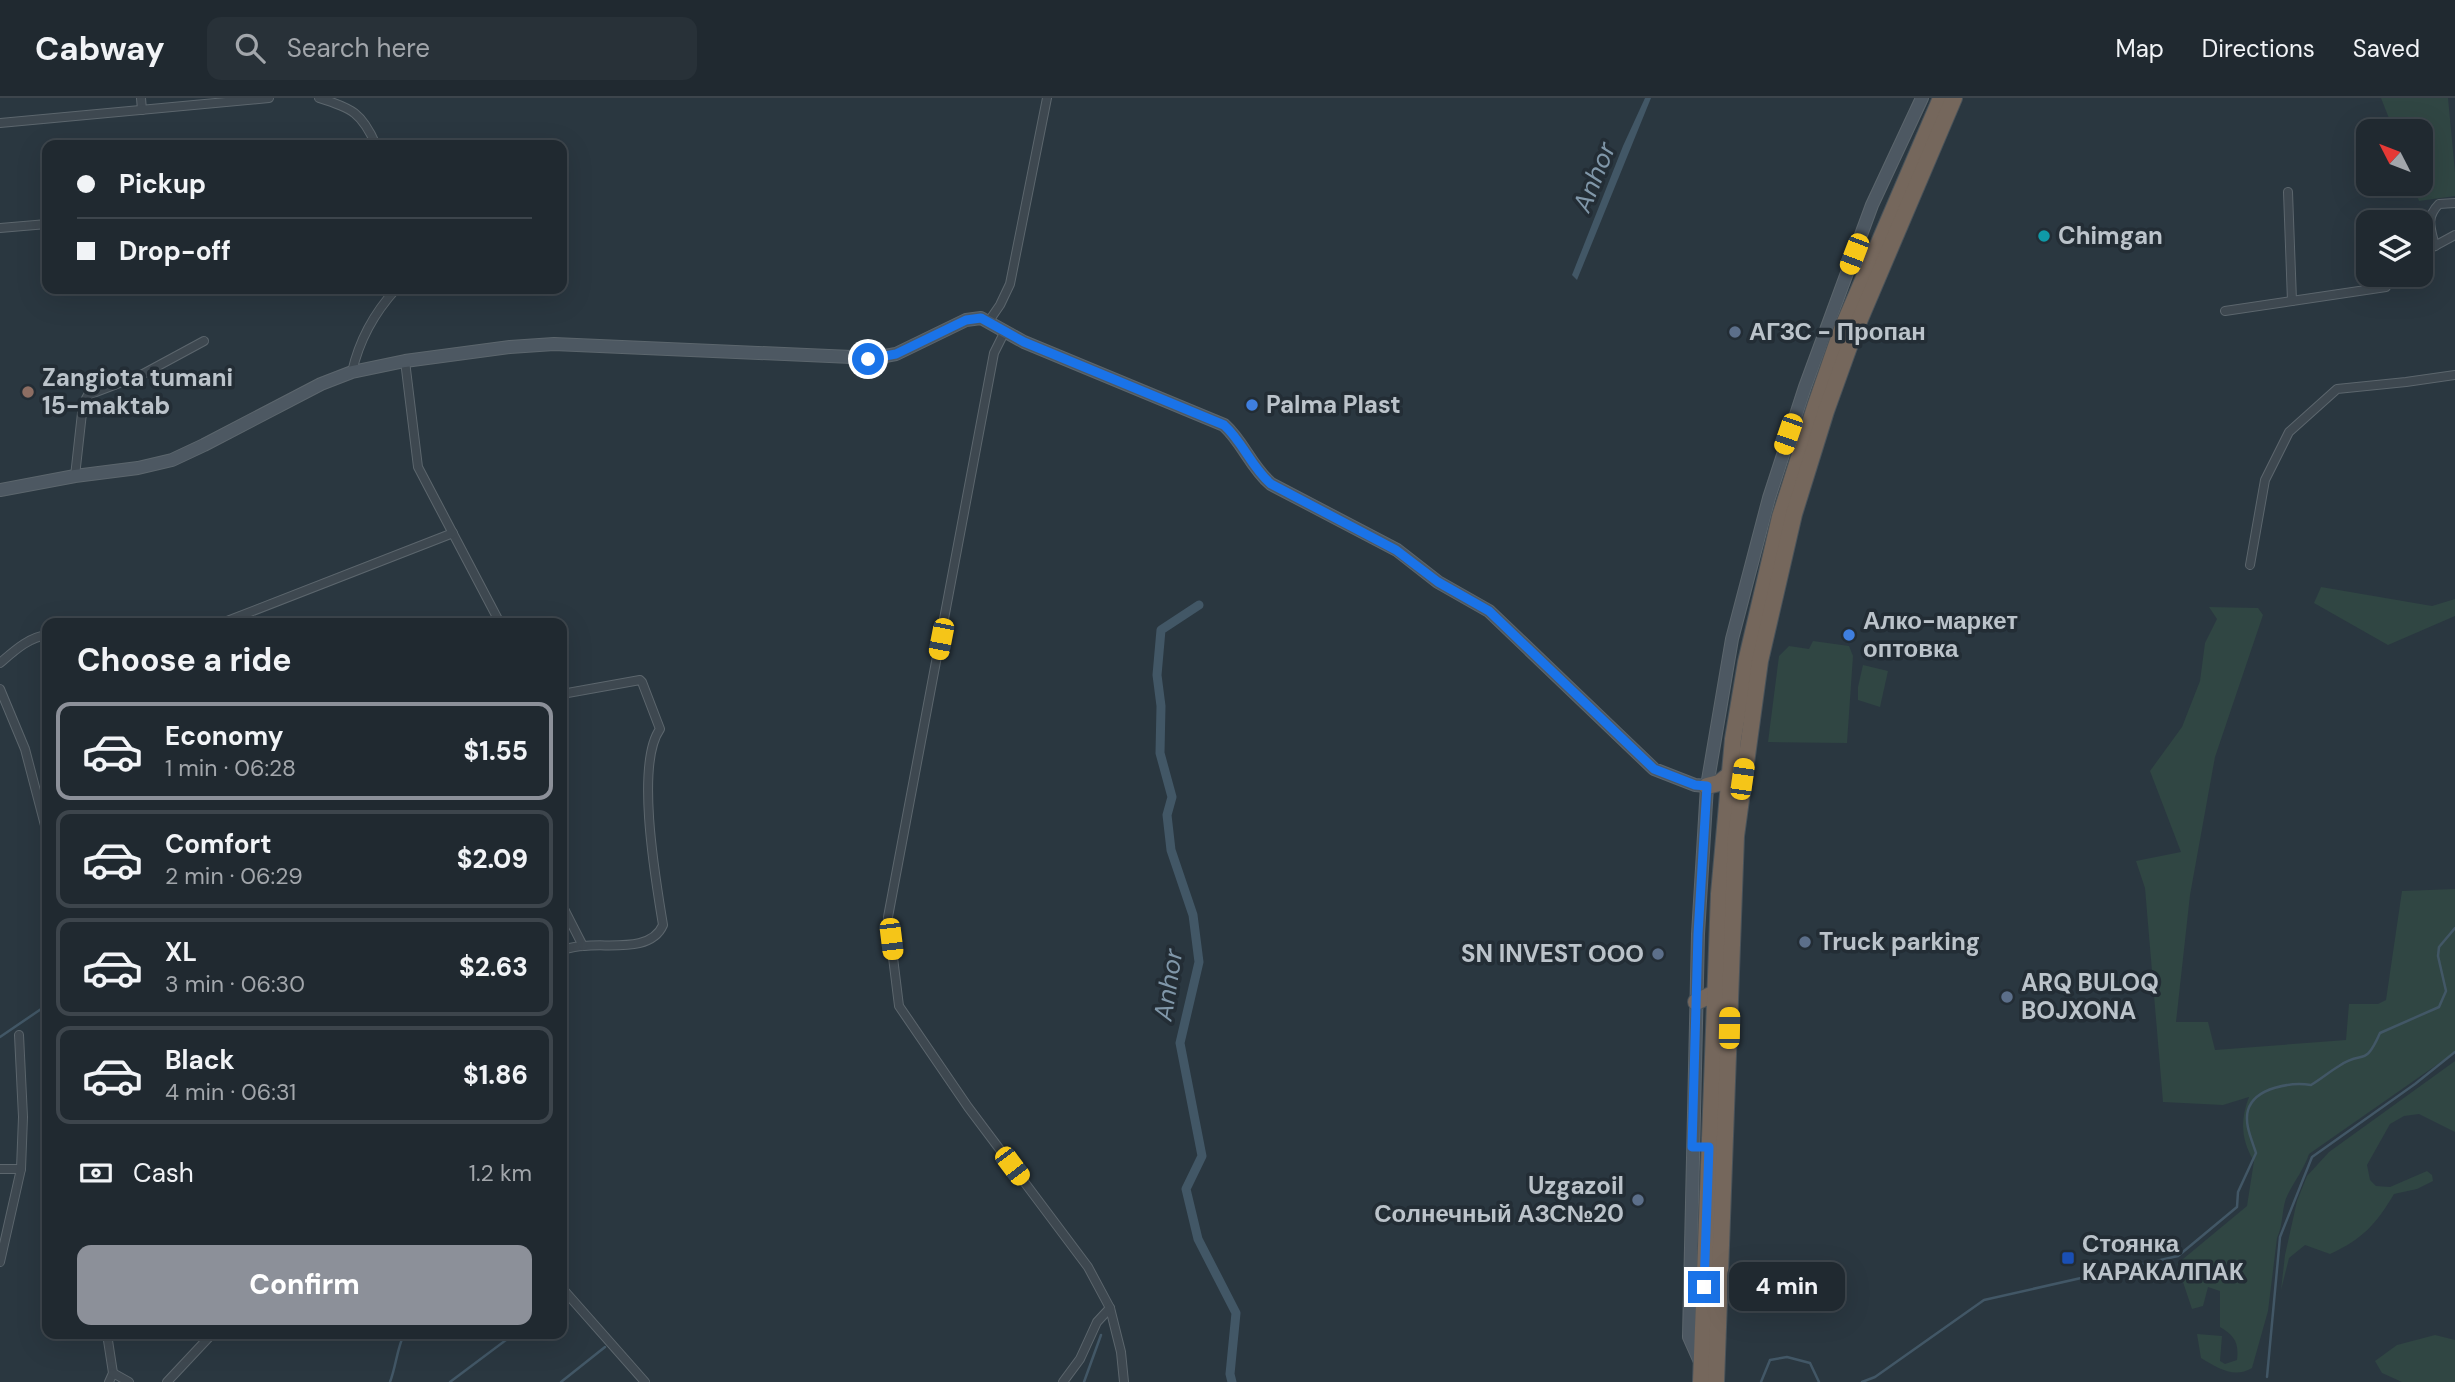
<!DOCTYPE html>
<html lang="en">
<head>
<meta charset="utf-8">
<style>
  :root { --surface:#202930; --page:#283138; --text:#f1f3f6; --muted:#a2a6ab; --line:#3d454c; --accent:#8c9099 }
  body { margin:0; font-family:"DM Sans",sans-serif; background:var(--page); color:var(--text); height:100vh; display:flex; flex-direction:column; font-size:26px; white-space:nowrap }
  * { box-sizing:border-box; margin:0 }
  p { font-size:23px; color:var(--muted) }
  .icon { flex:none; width:38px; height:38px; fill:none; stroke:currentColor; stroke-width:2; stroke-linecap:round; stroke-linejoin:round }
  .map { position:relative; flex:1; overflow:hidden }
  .sheet { position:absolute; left:42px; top:520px; width:525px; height:721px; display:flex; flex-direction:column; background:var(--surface); border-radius:14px; box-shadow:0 7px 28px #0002,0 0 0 2px var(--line) }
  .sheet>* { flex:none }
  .hud { position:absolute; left:42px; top:42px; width:525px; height:154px; border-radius:14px; box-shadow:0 7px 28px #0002,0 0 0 2px var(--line); display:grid; align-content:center; height:154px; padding:0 35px; background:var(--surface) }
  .needle { width:46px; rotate:312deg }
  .controls { position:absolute; left:2356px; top:21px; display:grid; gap:14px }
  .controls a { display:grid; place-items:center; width:77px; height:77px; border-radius:14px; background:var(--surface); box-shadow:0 7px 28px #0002,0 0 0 2px var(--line); font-size:35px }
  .end { position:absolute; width:32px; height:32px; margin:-16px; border:9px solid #1a73e8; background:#fff; box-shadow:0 0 0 4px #fff }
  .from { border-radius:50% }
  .bubble { position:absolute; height:49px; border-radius:14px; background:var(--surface); box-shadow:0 7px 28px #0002,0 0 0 2px var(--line); font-size:23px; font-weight:800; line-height:49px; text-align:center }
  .car { position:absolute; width:21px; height:42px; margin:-21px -10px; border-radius:9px; box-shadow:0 0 5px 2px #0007; background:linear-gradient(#f5c518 24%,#345 0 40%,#f5c518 0 76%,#345 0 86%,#f5c518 0) }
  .hud b { display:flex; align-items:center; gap:24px; height:66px; font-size:26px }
  .hud b+b { border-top:2px solid var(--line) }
  .hud i { width:18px; height:18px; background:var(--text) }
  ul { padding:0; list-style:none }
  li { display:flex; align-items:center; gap:21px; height:98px; margin:0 14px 10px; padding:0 21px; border:4px solid var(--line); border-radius:14px }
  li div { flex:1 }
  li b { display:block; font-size:26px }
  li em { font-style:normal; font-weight:800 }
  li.selected { border-color:var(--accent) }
  li>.icon { width:63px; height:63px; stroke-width:1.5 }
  h2 { padding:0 35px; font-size:32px; line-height:84px }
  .pay { display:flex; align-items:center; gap:18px; height:77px; padding:0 35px; font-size:26px }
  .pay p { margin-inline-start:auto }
  .primary-button { display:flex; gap:14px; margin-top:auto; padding:14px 35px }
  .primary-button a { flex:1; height:80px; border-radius:14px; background:var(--accent); color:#fff; font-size:28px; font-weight:800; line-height:80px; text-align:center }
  header { display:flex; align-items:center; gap:42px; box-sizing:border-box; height:98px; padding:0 35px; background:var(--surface); border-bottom:2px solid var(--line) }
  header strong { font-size:33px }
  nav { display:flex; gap:38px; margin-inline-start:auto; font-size:24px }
  .search { width:490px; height:63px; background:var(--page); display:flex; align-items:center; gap:18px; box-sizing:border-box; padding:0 24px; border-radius:14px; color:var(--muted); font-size:26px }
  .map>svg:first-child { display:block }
  .green { fill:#304643 }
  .water { fill:#425766 }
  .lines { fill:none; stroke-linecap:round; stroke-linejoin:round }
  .stream { stroke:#425766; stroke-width:2.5 }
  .canal { stroke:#425766; stroke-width:9 }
  .street-casing { stroke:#5c666d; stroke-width:10 }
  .secondary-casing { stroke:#5c666d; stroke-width:14 }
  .highway-casing { stroke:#49535a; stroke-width:18 }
  .street { stroke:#3e4850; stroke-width:8 }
  .secondary { stroke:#4d5862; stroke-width:12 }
  .highway { stroke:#75675c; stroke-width:16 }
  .route { stroke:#1a73e8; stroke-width:9 }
  .culture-dot { fill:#0f9aa8; stroke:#232d35; stroke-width:2.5 }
  .service-dot { fill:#5c6f8a; stroke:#232d35; stroke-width:2.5 }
  .education-dot { fill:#8d6e63; stroke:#232d35; stroke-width:2.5 }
  .shop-dot { fill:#3f7fe0; stroke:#232d35; stroke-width:2.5 }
  .transit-dot { fill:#1a4fb4; stroke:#232d35; stroke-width:2.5 }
  .labels { text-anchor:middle; stroke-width:7; stroke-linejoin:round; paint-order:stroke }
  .poi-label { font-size:24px; font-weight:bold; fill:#bbc3ca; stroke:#232d35; text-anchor:start }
  .water-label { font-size:26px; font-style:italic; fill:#8097a9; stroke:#232d35 }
</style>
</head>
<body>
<header>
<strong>Cabway</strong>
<div class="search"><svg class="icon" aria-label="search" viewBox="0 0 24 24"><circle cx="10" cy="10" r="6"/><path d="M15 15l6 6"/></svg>Search here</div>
<nav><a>Map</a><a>Directions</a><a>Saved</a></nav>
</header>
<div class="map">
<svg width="2455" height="1284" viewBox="0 0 2455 1284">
  <rect width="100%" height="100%" fill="#2a3740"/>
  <g class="green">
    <path d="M2381,0H2448L2455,74V98L2419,103L2413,86H2420V33H2394Z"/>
    <path d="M2321,489L2432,508L2455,501V518L2388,547L2314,505Z"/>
    <path d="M2209,509L2258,510L2263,517L2215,659L2190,797L2176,924H2208L2215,952L2346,942L2349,906H2378L2386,902L2402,793L2455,791V954L2309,1056C2304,1071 2295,1082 2288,1096C2281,1109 2284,1126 2277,1140L2268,1213L2252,1270C2234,1281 2218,1270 2201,1260L2197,1236L2222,1238L2220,1263L2225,1266L2237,1262C2239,1245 2235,1238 2220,1229V1193L2208,1189L2203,1208L2192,1211L2177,1166L2247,1108L2254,1063C2241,1042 2240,1022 2249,999L2223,1007L2163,1004L2145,790L2136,763L2181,754L2150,673L2182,629L2200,583L2205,545L2217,521Z"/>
    <path d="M1813,543L1849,548L1853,558L1847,645L1768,644L1779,558L1789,548L1809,551Z"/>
    <path d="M1863,567L1888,573L1880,609L1858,602V589Z"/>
    <path d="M2455,963V1034L2419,1016L2404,1018L2390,1026L2367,1067L2370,1082L2376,1088L2390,1089L2427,1073L2432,1077L2433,1083L2417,1091L2394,1096C2376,1126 2363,1141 2330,1156L2305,1147L2289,1160L2281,1192L2285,1157L2297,1103L2307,1078L2329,1054Z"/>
    <path d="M2435,1237L2455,1242V1284H2402L2382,1275L2375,1263L2397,1247Z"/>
  </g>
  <path class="water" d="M1645,0H1651L1577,182L1572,177L1623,48Z"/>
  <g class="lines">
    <g class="stream">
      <path d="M0,939L47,907"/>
      <path d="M2267,1279L2280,1139L2312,1059L2415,986L2455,954"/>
      <path d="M390,1284C396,1268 397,1251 404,1236"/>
      <path d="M450,1284L514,1236"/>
      <path d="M561,1284L605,1249"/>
      <path d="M1084,1284L1101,1237"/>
      <path d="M1761,1284L1770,1262L1787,1259L1810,1265L1819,1284"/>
      <path d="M1862,1284L1875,1279L1984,1202L2178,1158L2237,1109L2238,1094L2256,1055C2252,1042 2244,1026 2248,1012C2255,989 2292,984 2311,987C2321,981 2329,974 2339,968C2364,951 2364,971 2380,935L2439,909L2446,893L2438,858L2439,849L2455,830"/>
    </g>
    <path class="canal" d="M1199,507L1161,532L1157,577L1161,608L1160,655L1172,699L1167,717L1171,752L1193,817L1199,864L1180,945L1202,1058L1186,1091L1198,1141L1236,1215L1230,1276L1232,1284"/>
    <g class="street-casing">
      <g id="street">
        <path d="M141,0L142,12"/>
        <path d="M319,0C352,10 362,15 376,47"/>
        <path d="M0,25L269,0"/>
        <path d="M2288,94L2292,203"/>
        <path d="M0,130L47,126"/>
        <path d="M2435,148C2431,131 2425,120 2439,106L2455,105"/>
        <path d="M2420,156L2455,137"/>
        <path d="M2225,213L2386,189L2393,177"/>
        <path d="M989,223L1000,207L1010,186L1047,0"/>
        <path d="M1005,233L994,255L888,819L899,908L968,1009L1088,1169L1110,1210L1121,1254L1124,1284"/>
        <path d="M405,263L418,369L500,525"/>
        <path d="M352,274C359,243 375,214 396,191"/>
        <path d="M75,378L83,306L88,297L143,276L204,243"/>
        <path d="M2250,467L2265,382L2289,334L2337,291L2406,284L2455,277"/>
        <path d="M222,525L453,435"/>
        <path d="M0,565C14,553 29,539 47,537"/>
        <path d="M0,591L25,651L47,735"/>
        <path d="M562,596L640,582L642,584L660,631C635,666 656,784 663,827C651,855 608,845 584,848C577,848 569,850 562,852"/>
        <path d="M562,807L583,848"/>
        <path d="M0,1071H21"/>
        <path d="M0,1164L21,1071L23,1019L19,937"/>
        <path d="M562,1190L645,1284"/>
        <path d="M107,1236L113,1275L109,1284"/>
        <path d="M113,1275L129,1284"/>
        <path d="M167,1284L212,1236"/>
        <path d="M1063,1284L1080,1261L1097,1224L1110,1210"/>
      </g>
    </g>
    <g class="secondary-casing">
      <g id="secondary">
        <path d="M0,392L75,378L138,370L172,362L204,347L321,286L352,274L405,263L510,249L554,246L874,260L896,256L966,222L981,220L1024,244L1224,327C1243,344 1251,369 1271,386L1397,452L1438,484L1489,513L1654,671L1695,687L1707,688"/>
        <path d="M1701,1266L1689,1239L1698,836L1707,688L1732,541L1769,400L1805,289L1872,107L1922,0"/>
      </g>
    </g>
    <g class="highway-casing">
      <g id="highway">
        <path d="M1707,688L1719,685L1729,677"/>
        <path d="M1696,904L1715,895"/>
        <path d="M1701,1284L1719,796L1733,641L1746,564L1780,419L1816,306L1842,231L1941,0"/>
        <path d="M1716,1284L1736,738L1760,563L1794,416L1826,313L1854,235L1954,0"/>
      </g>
    </g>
    <use href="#street" class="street"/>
    <use href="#secondary" class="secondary"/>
    <use href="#highway" class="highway"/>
  </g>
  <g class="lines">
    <path class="route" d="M868,261L896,256L966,222L981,220L1024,244L1224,327C1243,344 1251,369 1271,386L1396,452L1438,484L1489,513L1654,671L1695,687L1707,688L1698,836L1692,1049H1709L1704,1189"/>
  </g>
  <circle class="culture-dot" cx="2044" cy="138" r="7"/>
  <g class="service-dot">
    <circle cx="1735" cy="234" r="7"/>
    <circle cx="1805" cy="844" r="7"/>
    <circle cx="1658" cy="856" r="7"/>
    <circle cx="2007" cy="899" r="7"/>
    <circle cx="1638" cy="1102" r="7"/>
  </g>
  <circle class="education-dot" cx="28" cy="294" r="7"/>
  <g class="shop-dot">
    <circle cx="1252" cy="307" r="7"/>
    <circle cx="1849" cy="537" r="7"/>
  </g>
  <rect class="transit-dot" x="2061" y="1153" width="14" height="14" rx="3.5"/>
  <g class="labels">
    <g class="poi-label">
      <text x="2058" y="146">Chimgan</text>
      <text x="1749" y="242">АГЗС - Пропан</text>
      <text x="42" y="288">Zangiota tumani<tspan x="42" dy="28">15-maktab</tspan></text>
      <text x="1266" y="315">Palma Plast</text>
      <text x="1863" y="531">Алко-маркет<tspan x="1863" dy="28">оптовка</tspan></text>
      <text x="1819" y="852">Truck parking</text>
      <text x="1644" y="864" text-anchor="end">SN INVEST ООО</text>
      <text x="2021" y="893">ARQ BULOQ<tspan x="2021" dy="28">BOJXONA</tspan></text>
      <text x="1624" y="1096" text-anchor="end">Uzgazoil<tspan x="1624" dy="28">Солнечный АЗС№20</tspan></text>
      <text x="2082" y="1154">Стоянка<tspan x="2082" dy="28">КАРАКАЛПАК</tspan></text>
    </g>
    <g class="water-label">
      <text transform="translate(1594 79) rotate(-68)" y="9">Anhor</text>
      <text transform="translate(1168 887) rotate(-81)" y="9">Anhor</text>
    </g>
  </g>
</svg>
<div class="controls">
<a><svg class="needle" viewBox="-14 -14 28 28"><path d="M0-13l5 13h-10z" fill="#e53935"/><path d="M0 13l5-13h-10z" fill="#a2a6ab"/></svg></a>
<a><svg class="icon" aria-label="layers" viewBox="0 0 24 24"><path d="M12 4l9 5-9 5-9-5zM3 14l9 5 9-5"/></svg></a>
</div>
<i class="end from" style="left:868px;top:261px"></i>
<i class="end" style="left:1704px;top:1189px"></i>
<div class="bubble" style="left:1729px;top:1164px;width:116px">4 min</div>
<i class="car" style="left:1854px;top:156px;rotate:201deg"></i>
<i class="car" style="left:1788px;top:336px;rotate:199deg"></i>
<i class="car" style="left:941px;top:541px;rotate:191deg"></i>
<i class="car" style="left:1742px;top:681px;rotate:8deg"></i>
<i class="car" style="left:891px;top:841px;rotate:173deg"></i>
<i class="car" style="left:1729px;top:930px;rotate:1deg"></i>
<i class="car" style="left:1012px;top:1068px;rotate:143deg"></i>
<div class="hud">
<b><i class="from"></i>Pickup</b>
<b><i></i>Drop-off</b>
</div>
<section class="sheet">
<h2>Choose a ride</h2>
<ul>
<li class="selected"><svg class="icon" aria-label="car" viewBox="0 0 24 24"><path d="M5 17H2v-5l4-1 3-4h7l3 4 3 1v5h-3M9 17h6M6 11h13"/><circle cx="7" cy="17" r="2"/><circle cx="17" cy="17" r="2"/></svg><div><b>Economy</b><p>1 min · 06:28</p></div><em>$1.55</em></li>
<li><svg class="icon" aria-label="car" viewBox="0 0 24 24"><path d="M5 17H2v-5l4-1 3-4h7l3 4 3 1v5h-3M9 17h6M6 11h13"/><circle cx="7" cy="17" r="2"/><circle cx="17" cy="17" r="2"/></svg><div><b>Comfort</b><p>2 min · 06:29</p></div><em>$2.09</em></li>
<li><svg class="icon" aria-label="car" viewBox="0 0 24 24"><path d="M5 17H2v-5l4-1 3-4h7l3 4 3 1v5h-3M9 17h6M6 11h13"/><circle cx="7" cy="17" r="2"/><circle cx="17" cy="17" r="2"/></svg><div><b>XL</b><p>3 min · 06:30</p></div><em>$2.63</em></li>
<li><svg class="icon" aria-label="car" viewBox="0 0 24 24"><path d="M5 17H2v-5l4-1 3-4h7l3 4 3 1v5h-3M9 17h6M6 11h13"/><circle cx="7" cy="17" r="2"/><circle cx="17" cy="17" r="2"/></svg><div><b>Black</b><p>4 min · 06:31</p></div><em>$1.86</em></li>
</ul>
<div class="pay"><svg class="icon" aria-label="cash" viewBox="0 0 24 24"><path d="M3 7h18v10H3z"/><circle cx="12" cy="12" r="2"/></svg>Cash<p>1.2 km</p></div>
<div class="primary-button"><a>Confirm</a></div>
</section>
</div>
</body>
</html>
